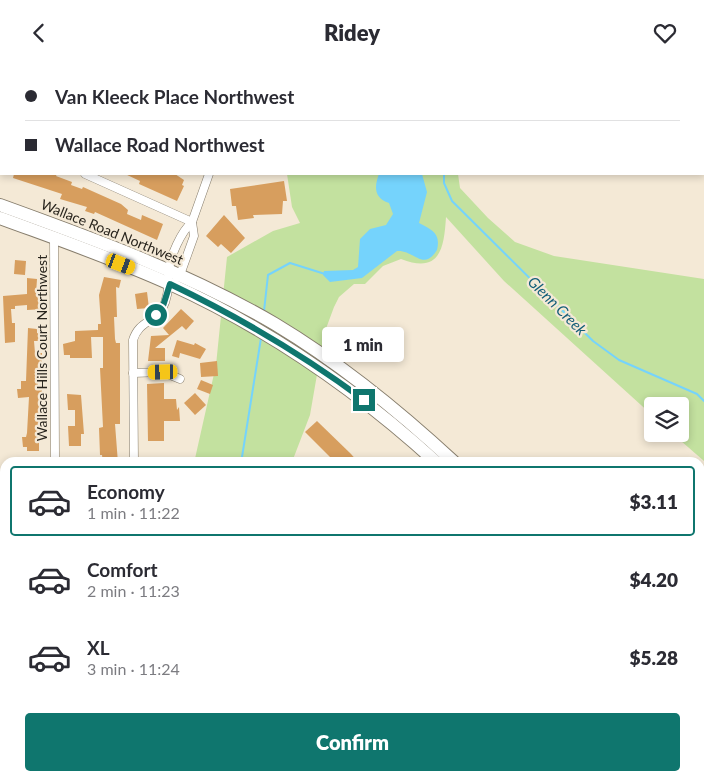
<!DOCTYPE html>
<html lang="en">
<head>
<meta charset="utf-8">
<style>
  :root { --surface:#fff; --page:#f7f7f7; --text:#2b2b33; --muted:#7c7c81; --line:#e1e1e2; --accent:#0f766e }
  body { margin:0; font-family:Lato,sans-serif; background:var(--page); color:var(--text); height:100vh; display:flex; flex-direction:column; font-size:19px; white-space:nowrap }
  * { box-sizing:border-box; margin:0 }
  p { font-size:16px; color:var(--muted) }
  .icon { flex:none; width:28px; height:28px; fill:none; stroke:currentColor; stroke-width:2; stroke-linecap:round; stroke-linejoin:round }
  .map { position:relative; flex:1; overflow:hidden }
  .side { position:absolute; left:0px; top:392px; width:705px; height:324px; display:flex; flex-direction:column; background:var(--surface); border-radius:15px 15px 0 0; box-shadow:0 2px 8px #0003 }
  .side>* { flex:none }
  .hud { position:absolute; left:0px; top:0px; width:705px; height:110px; box-shadow:0 2px 8px #0003; display:grid; align-content:center; height:110px; padding:0 25px; background:var(--surface) }
  .controls { position:absolute; left:644px; top:332px; display:grid; gap:10px }
  .controls a { display:grid; place-items:center; width:45px; height:45px; border-radius:5px; background:var(--surface); box-shadow:0 2px 8px #0003; font-size:25px }
  .end { position:absolute; width:22px; height:22px; margin:-11px; border:6px solid #0f766e; background:#fff; box-shadow:0 0 0 2px #fff }
  .from { border-radius:50% }
  .bubble { position:absolute; height:35px; border-radius:5px; background:var(--surface); box-shadow:0 2px 8px #0003; font-size:16px; font-weight:800; line-height:35px; text-align:center }
  .car { position:absolute; width:15px; height:30px; margin:-15px -8px; border-radius:6px; box-shadow:0 0 4px 1px #0007; background:linear-gradient(#f5c518 24%,#345 0 40%,#f5c518 0 76%,#345 0 86%,#f5c518 0) }
  .hud b { display:flex; align-items:center; gap:18px; height:48px; font-size:19px }
  .hud b+b { border-top:1px solid var(--line) }
  .hud i { width:12px; height:12px; background:var(--text) }
  ul { padding:9px 0 0; list-style:none }
  li { display:flex; align-items:center; gap:15px; height:70px; margin:0 10px 8px; padding:0 15px; border:2px solid transparent; border-radius:5px }
  li div { flex:1 }
  li b { display:block; font-size:19px }
  li em { font-style:normal; font-weight:800 }
  li.on { border-color:var(--accent) }
  li>.icon { width:45px; height:45px; stroke-width:1.5 }
  .cta { display:flex; gap:10px; margin-top:auto; padding:10px 25px }
  .cta a { flex:1; height:58px; border-radius:5px; background:var(--accent); color:#fff; font-size:20px; font-weight:800; line-height:58px; text-align:center }
  header { display:flex; justify-content:space-between; align-items:center; height:65px; padding:0 25px; background:var(--surface); font-size:22px; font-weight:800 }
  .map>svg:first-child { display:block }
  .green { fill:#c3e19f }
  .water { fill:#75d3fc }
  .lines { fill:none; stroke-linecap:round; stroke-linejoin:round }
  .stream { stroke:#75d3fc; stroke-width:2 }
  .building { fill:#d79e5e }
  .minor-casing { stroke:#867d6c; stroke-width:9 }
  .tertiary-casing { stroke:#867d6c; stroke-width:12 }
  .primary-casing { stroke:#867d6c; stroke-width:14 }
  .minor { stroke:#fff; stroke-width:8 }
  .tertiary { stroke:#fff; stroke-width:10 }
  .primary { stroke:#fff; stroke-width:12 }
  .route { stroke:#0f766e; stroke-width:6 }
  .labels { text-anchor:middle; stroke-width:4.5; stroke-linejoin:round; paint-order:stroke }
  .street-label { font-size:14px; fill:#28241d; stroke:#f4e9d6 }
  .water-label { font-size:15px; font-style:italic; fill:#135e79; stroke:#f4e9d6 }
</style>
</head>
<body>
<header><svg class="icon" aria-label="back" viewBox="0 0 24 24"><path d="M15 5l-7 7 7 7"/></svg>Ridey<svg class="icon" aria-label="heart" viewBox="0 0 24 24"><path d="M12 20l-8-8c-3-5 5-10 8-4 3-6 11-1 8 4z"/></svg></header>
<div class="map">
<svg width="704" height="716" viewBox="0 0 704 716">
  <rect width="100%" height="100%" fill="#f4e9d6"/>
  <g class="green">
    <path d="M0,0H127L128,1H1V18Z"/>
    <path d="M228,0H447V1H226Z"/>
    <path d="M287,109H458L460,123L488,153L515,177L554,191L704,214V396L673,369H680V341H652V350L504,216L446,152C444,184 440,209 401,194L383,201L365,219H354L339,232L334,242L324,269L310,350L292,397L194,398L216,300L227,192L273,166L300,158L292,142Z"/>
    <path d="M5,564V642L0,643V565Z"/>
  </g>
  <path class="water" d="M379,109H422L427,127L419,158C432,165 441,168 437,185C423,207 415,185 397,186L362,213L330,217L323,210L324,206L353,205L358,202L360,174L370,164L386,160L393,149L389,138C374,133 374,122 379,109Z"/>
  <g class="lines">
    <g class="stream">
      <path d="M440,0V1"/>
      <path d="M444,109V118L452,136L593,276L619,295L697,329L704,336"/>
      <path d="M264,246L268,210L290,198L325,209"/>
      <path d="M238,398L242,392L261,273"/>
      <path d="M0,588L5,587"/>
    </g>
  </g>
  <g class="building">
    <path d="M14,109H57L56,111L72,117L71,120L82,124L83,122L121,139L128,145L127,149L141,155L142,150L163,159L157,175L95,147L94,149L85,146L87,142L60,134L62,129L13,113Z"/>
    <path d="M125,109H175L184,115L182,120L184,121L177,136L139,119L140,116Z"/>
    <path d="M284,116L287,136H283L282,149L253,150L254,153L238,155L236,141H232L230,124Z"/>
    <path d="M224,150L245,173L231,188L221,179L218,182L206,171Z"/>
    <path d="M15,195L26,196L25,210L14,209Z"/>
    <path d="M104,212L121,215L119,223L116,222L117,252H114L115,274L116,278H120V359H115L118,398H103L102,390H100L99,363L103,362L100,303H103V272H91L92,293H70V290H64L63,279L75,276V266L98,265V259H101L99,230Z"/>
    <path d="M27,213L37,214L36,229H40L44,244L27,245V240L15,241V244H11L12,258H15V277L5,278L3,231L27,229Z"/>
    <path d="M147,227L149,243L137,244L135,229Z"/>
    <path d="M181,244L194,256L186,265L182,261L155,283H165V296H148L151,271L169,270L163,263Z"/>
    <path d="M28,263L37,264V268H42V276H34L35,288H42V302L38,307V324H42V376H39V386H27V382H23L22,372H26L27,368L29,332L18,333L17,324H21V316H26Z"/>
    <path d="M177,275L194,280L195,278L206,284L200,294L180,288L179,293L172,291Z"/>
    <path d="M217,296L218,311L201,312L200,298Z"/>
    <path d="M201,315L213,320L210,329L197,324Z"/>
    <path d="M164,318V334H176L177,345L179,342L180,356H164V376H148L147,319Z"/>
    <path d="M195,328L206,340L195,350L184,338Z"/>
    <path d="M67,329L81,330L84,369H81V381H69L68,361H75V345H68Z"/>
    <path d="M317,356L351,389L359,398H336L305,367Z"/>
  </g>
  <g class="lines">
    <g class="minor-casing">
      <g id="minor">
        <path d="M195,0L196,1"/>
        <path d="M0,70L1,71"/>
        <path d="M85,109L192,157"/>
        <path d="M54,173L55,392"/>
        <path d="M177,213L180,210L194,171L192,157L209,109"/>
        <path d="M133,308L163,307L180,314"/>
        <path d="M134,398L133,275C139,256 153,258 162,244C169,232 168,219 169,206C170,191 181,167 192,157"/>
        <path d="M0,495L5,494"/>
        <path d="M113,711V716"/>
        <path d="M181,711V716"/>
        <path d="M210,711V716"/>
        <path d="M461,711V716"/>
      </g>
    </g>
    <g class="tertiary-casing">
      <path id="tertiary" d="M13,716L28,711"/>
    </g>
    <g class="primary-casing">
      <g id="primary">
        <path d="M0,140C94,174 188,208 275,259C340,298 399,346 455,398"/>
        <path d="M0,153C57,174 115,194 170,219C269,264 357,325 437,398"/>
        <path d="M700,586L704,588"/>
        <path d="M700,600L704,602"/>
      </g>
    </g>
    <use href="#minor" class="minor"/>
    <use href="#tertiary" class="tertiary"/>
    <use href="#primary" class="primary"/>
  </g>
  <g class="lines">
    <path class="route" d="M156,250L162,244L170,219C239,252 302,289 364,335"/>
  </g>
  <g class="labels">
    <g class="street-label">
      <text transform="translate(112 167) rotate(22)" y="5">Wallace Road Northwest</text>
      <text transform="translate(42 283) rotate(-90)" y="5">Wallace Hills Court Northwest</text>
    </g>
    <g class="water-label">
      <text transform="translate(557 241) rotate(45)" y="5">Glenn Creek</text>
    </g>
  </g>
</svg>
<div class="controls">
<a><svg class="icon" aria-label="layers" viewBox="0 0 24 24"><path d="M12 4l9 5-9 5-9-5zM3 14l9 5 9-5"/></svg></a>
</div>
<i class="end from" style="left:156px;top:250px"></i>
<i class="end" style="left:364px;top:335px"></i>
<div class="bubble" style="left:322px;top:262px;width:82px">1 min</div>
<i class="car" style="left:121px;top:199px;rotate:111deg"></i>
<i class="car" style="left:163px;top:307px;rotate:269deg"></i>
<div class="hud">
<b><i class="from"></i>Van Kleeck Place Northwest</b>
<b><i></i>Wallace Road Northwest</b>
</div>
<section class="side">
<ul>
<li class="on"><svg class="icon" aria-label="car" viewBox="0 0 24 24"><path d="M5 17H2v-5l4-1 3-4h7l3 4 3 1v5h-3M9 17h6M6 11h13"/><circle cx="7" cy="17" r="2"/><circle cx="17" cy="17" r="2"/></svg><div><b>Economy</b><p>1 min · 11:22</p></div><em>$3.11</em></li>
<li><svg class="icon" aria-label="car" viewBox="0 0 24 24"><path d="M5 17H2v-5l4-1 3-4h7l3 4 3 1v5h-3M9 17h6M6 11h13"/><circle cx="7" cy="17" r="2"/><circle cx="17" cy="17" r="2"/></svg><div><b>Comfort</b><p>2 min · 11:23</p></div><em>$4.20</em></li>
<li><svg class="icon" aria-label="car" viewBox="0 0 24 24"><path d="M5 17H2v-5l4-1 3-4h7l3 4 3 1v5h-3M9 17h6M6 11h13"/><circle cx="7" cy="17" r="2"/><circle cx="17" cy="17" r="2"/></svg><div><b>XL</b><p>3 min · 11:24</p></div><em>$5.28</em></li>
</ul>
<div class="cta"><a>Confirm</a></div>
</section>
</div>
</body>
</html>
